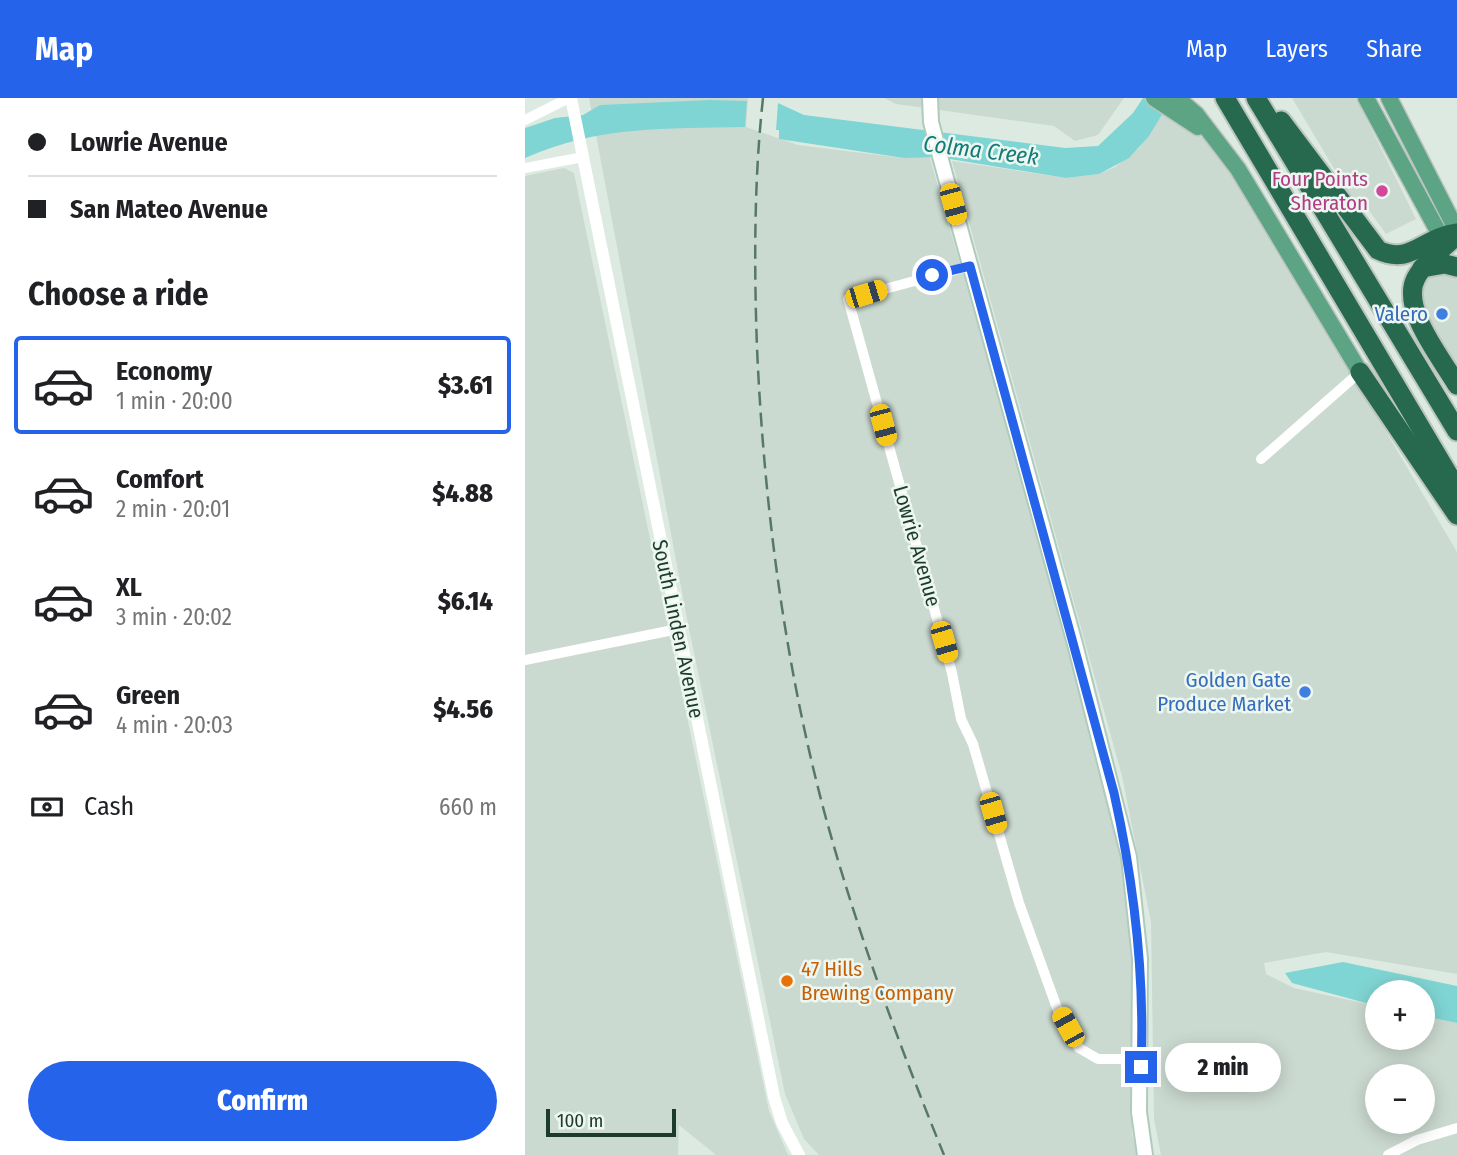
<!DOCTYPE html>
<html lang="en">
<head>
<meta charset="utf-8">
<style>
  :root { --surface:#fff; --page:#f6f6f6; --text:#202124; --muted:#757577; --line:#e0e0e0; --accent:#2563eb }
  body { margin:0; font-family:"Fira Sans Condensed",sans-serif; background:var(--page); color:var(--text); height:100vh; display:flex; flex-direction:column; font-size:26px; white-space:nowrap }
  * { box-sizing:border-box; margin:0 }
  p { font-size:23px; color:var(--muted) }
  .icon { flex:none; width:38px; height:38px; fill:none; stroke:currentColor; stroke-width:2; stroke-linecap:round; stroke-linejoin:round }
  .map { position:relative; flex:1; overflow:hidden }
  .sheet { display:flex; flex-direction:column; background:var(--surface); width:525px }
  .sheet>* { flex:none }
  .hud { display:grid; align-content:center; height:154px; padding:0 28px; background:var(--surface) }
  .tools { position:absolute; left:840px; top:882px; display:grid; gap:14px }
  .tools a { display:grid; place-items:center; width:70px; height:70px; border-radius:50%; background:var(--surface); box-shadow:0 4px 18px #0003; font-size:35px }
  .scale { position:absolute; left:21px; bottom:18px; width:130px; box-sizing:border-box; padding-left:7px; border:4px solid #1d3b2d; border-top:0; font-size:19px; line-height:24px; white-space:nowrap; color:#1d3b2d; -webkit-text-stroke:5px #edf7f0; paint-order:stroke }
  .end { position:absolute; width:32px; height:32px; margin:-16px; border:9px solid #2563eb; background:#fff; box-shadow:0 0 0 4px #fff }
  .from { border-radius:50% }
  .bubble { position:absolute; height:49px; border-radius:24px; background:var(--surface); box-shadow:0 4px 18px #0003; font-size:23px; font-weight:800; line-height:49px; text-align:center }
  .car { position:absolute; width:21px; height:42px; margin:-21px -10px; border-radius:9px; box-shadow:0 0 5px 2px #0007; background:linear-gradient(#f5c518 24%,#345 0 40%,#f5c518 0 76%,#345 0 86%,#f5c518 0) }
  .hud b { display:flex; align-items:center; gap:24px; height:66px; font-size:26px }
  .hud b+b { border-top:2px solid var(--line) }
  .hud i { width:18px; height:18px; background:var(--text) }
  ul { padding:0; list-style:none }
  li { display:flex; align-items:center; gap:21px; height:98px; margin:0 14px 10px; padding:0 14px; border:4px solid transparent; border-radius:7px }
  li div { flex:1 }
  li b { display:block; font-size:26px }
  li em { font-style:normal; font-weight:800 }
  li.selected { border-color:var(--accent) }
  li>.icon { width:63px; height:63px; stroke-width:1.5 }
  h2 { padding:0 28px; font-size:32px; line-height:84px }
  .pay { display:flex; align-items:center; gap:18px; height:77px; padding:0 28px; font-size:26px }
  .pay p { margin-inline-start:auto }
  .button { display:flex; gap:14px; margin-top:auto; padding:14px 28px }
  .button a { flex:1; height:80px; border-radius:42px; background:var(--accent); color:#fff; font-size:28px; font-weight:800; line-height:80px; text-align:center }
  header { display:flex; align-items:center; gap:42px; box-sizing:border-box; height:98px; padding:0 35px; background:var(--accent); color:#fff }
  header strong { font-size:33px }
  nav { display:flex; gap:38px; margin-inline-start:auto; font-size:24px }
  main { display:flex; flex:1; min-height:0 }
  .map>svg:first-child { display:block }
  .built { fill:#cbdad0; fill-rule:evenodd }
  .water { fill:#7fd5d3 }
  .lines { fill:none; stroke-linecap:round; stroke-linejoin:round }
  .secondary-casing { stroke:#afcbbc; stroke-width:18 }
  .primary-casing { stroke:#bbc4c0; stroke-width:19 }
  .motorway-casing { stroke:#bbc4c0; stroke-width:23 }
  .minor { stroke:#fff; stroke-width:10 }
  .tertiary { stroke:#fff; stroke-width:12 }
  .secondary { stroke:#fff; stroke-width:14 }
  .primary { stroke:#5da485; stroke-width:16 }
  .motorway { stroke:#27694f; stroke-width:19 }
  .rail { stroke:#577769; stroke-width:2.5; stroke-dasharray:14 7; stroke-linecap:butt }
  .route { stroke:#2563eb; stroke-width:9 }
  .hotel-dot { fill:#d1479c; stroke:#edf7f0; stroke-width:2.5 }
  .shop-dot { fill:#3f7fe0; stroke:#edf7f0; stroke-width:2.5 }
  .food-dot { fill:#e8710a; stroke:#edf7f0; stroke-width:2.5 }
  .labels { text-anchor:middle; stroke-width:5; stroke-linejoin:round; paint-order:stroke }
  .hotel-label { font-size:21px; fill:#b23c85; stroke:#edf7f0; text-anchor:end }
  .shop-label { font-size:21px; fill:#366cbe; stroke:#edf7f0; text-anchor:end }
  .street-label { font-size:21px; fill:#1d3b2d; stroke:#edf7f0 }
  .food-label { font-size:21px; fill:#c56008; stroke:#edf7f0; text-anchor:start }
  .water-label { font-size:23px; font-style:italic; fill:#137b79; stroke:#edf7f0 }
</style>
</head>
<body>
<header>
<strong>Map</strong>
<nav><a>Map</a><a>Layers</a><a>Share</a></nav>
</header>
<main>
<section class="sheet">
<div class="hud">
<b><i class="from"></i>Lowrie Avenue</b>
<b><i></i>San Mateo Avenue</b>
</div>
<h2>Choose a ride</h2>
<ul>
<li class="selected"><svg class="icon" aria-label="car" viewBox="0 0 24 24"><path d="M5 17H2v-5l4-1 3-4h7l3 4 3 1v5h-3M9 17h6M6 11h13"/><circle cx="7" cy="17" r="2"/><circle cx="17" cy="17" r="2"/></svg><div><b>Economy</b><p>1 min · 20:00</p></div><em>$3.61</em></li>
<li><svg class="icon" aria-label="car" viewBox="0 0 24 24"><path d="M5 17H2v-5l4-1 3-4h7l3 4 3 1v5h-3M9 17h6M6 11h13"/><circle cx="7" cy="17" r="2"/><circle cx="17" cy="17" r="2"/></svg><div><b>Comfort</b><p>2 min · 20:01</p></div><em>$4.88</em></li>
<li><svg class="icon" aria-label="car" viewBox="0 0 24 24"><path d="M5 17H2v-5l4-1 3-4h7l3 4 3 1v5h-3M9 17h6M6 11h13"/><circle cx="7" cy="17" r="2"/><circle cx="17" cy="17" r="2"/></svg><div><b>XL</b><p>3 min · 20:02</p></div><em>$6.14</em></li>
<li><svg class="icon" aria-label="car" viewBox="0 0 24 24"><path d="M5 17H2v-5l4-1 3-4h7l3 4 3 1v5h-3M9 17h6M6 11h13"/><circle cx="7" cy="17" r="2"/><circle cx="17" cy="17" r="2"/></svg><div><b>Green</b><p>4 min · 20:03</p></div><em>$4.56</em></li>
</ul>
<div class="pay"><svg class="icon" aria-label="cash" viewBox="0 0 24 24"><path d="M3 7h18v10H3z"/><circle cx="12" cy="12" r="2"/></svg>Cash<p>660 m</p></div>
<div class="button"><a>Confirm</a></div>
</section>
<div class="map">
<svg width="932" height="1057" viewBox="0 0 932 1057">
  <rect width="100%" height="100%" fill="#ddeae2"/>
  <g class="built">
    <path d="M64,0H223L221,29L273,47L378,60L404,57L568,631L598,758L608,862L607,1037L613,1057H294L279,1041L260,996L163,526Z"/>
    <path d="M359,0H599L573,37L550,43L529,28L371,6Z"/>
    <path d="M767,0H831L891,121L861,136L836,101L829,104Z"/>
    <path d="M640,11L688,48L725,103L932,454V876L801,854L739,865L741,876L769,890L852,908V940H898V918L932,925V1057H636L629,1021L626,824L597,678L427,63L541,80L574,76L590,69L614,50ZM852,978H898V1024H852Z"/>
    <path d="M39,70L49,75L244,1013L263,1057H191L154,1027L153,1057H0V78Z"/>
    <path d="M928,175L932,181V275L900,219L897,190L907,176Z"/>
  </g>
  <g class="water">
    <path d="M618,0H647L624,38L604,60L574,76L541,80L413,59L379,60L254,41V32H251L253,5L279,17L540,50L573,48L608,15Z"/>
    <path d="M185,2L222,3L220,29C139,31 76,27 0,60V30L30,20L58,17L75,7Z"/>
    <path d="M818,864L932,888V925L898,918V894H852V908L767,885L760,875Z"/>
  </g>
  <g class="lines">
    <g class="secondary-casing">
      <path id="secondary" d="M405,0L406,24L416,62L550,546L604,759L615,861L614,1014L620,1057"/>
    </g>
    <g class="primary-casing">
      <g id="primary">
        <path d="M629,0L673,29"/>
        <path d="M652,0L671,16L713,71L835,274"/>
        <path d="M841,0L921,148"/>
        <path d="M864,0L932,133"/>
      </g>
    </g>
    <g class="motorway-casing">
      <g id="motorway">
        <path d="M700,0L932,391"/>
        <path d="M731,0L932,333"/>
        <path d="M756,23L853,152C886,168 898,139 932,135"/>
        <path d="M932,137C919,150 900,163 891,180C875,210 917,261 932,287"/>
        <path d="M897,170L920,166L932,169"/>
        <path d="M835,274L932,417"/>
      </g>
    </g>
    <g class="minor">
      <path d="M0,22L44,0"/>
      <path d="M0,70L58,59"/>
      <path d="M445,168L323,201L427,575L436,621L448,646L494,805L532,910L554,950L573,961H616"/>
      <path d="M736,361L835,274"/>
      <path d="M0,562L153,531"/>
      <path d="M863,1057L892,1042L932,1030"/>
    </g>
    <path class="tertiary" d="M46,0L249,999L257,1025L274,1057"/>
    <use href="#secondary" class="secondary"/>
    <use href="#primary" class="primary"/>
    <use href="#motorway" class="motorway"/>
    <path class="rail" d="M238,0C229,82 229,167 232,250C239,406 259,562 299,713C331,831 373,944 419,1057"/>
  </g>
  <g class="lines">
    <path class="route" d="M407,177L445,168L589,695C609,785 620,876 616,969"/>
  </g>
  <circle class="hotel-dot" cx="857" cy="93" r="7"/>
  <g class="shop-dot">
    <circle cx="917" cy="216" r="7"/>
    <circle cx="780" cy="594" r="7"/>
  </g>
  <circle class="food-dot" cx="262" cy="883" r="7"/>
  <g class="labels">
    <g class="hotel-label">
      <text x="843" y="88">Four Points<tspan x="843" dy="24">Sheraton</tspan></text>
    </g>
    <g class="shop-label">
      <text x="903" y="223">Valero</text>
      <text x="766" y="589">Golden Gate<tspan x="766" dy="24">Produce Market</tspan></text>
    </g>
    <g class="street-label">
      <text transform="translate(392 448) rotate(74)" y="7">Lowrie Avenue</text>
      <text transform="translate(153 531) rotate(78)" y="7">South Linden Avenue</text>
    </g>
    <g class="food-label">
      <text x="276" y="878">47 Hills<tspan x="276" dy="24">Brewing Company</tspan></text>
    </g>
    <g class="water-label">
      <text transform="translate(456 52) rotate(7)" y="8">Colma Creek</text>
    </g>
  </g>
</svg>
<div class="tools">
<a>+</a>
<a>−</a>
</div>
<div class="scale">100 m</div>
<i class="end from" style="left:407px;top:177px"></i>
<i class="end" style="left:616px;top:969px"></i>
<div class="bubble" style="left:640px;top:945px;width:116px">2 min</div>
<i class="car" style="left:428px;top:106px;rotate:165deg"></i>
<i class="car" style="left:341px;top:196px;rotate:73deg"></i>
<i class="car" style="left:358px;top:327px;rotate:165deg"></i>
<i class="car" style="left:419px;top:544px;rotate:164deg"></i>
<i class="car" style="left:468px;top:715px;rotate:164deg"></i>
<i class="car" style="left:543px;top:929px;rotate:331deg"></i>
</div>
</main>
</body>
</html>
